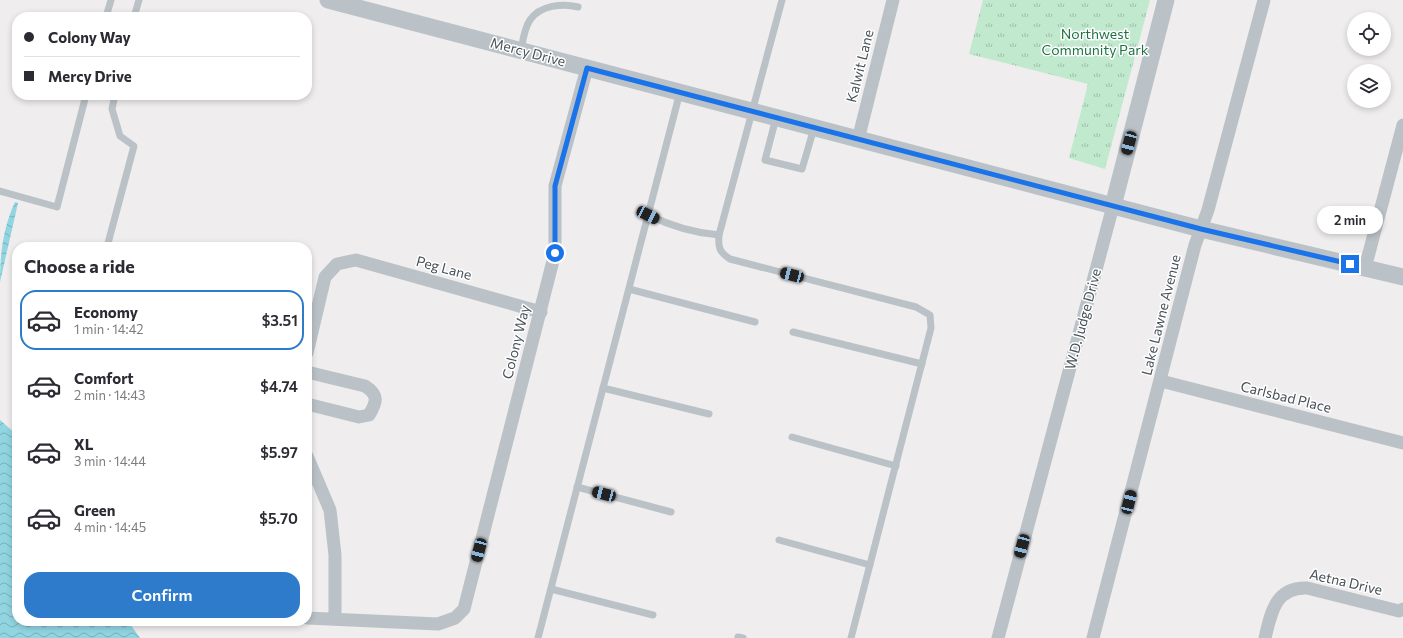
<!DOCTYPE html>
<html lang="en">
<head>
<meta charset="utf-8">
<style>
  :root { --surface:#fff; --page:#f2f2f3; --text:#2b2b33; --muted:#7c7c81; --line:#e1e1e2; --accent:#2d7bca }
  body { margin:0; font-family:Commissioner,sans-serif; background:var(--page); color:var(--text); height:100vh; display:flex; flex-direction:column; font-size:15px; white-space:nowrap }
  * { box-sizing:border-box; margin:0 }
  p { font-size:13px; color:var(--muted) }
  .icon { flex:none; width:22px; height:22px; fill:none; stroke:currentColor; stroke-width:2; stroke-linecap:round; stroke-linejoin:round }
  .map { position:relative; flex:1; overflow:hidden }
  .sheet { position:absolute; left:12px; top:242px; width:300px; height:384px; display:flex; flex-direction:column; background:var(--surface); border-radius:16px; box-shadow:0 2px 6px #0003 }
  .sheet>* { flex:none }
  .banner { position:absolute; left:12px; top:12px; width:300px; height:88px; border-radius:16px; box-shadow:0 2px 6px #0003; display:grid; align-content:center; height:88px; padding:0 12px; background:var(--surface) }
  .fabs { position:absolute; left:1347px; top:12px; display:grid; gap:8px }
  .fabs a { display:grid; place-items:center; width:44px; height:44px; border-radius:50%; background:var(--surface); box-shadow:0 2px 6px #0003; font-size:20px }
  .end { position:absolute; width:18px; height:18px; margin:-9px; border:5px solid #1a73e8; background:#fff; box-shadow:0 0 0 2px #fff }
  .from { border-radius:50% }
  .bubble { position:absolute; height:28px; border-radius:14px; background:var(--surface); box-shadow:0 2px 6px #0003; font-size:13px; font-weight:600; line-height:28px; text-align:center }
  .car { position:absolute; width:12px; height:24px; margin:-12px -6px; border-radius:5px; box-shadow:0 0 3px 1px #0007; background:linear-gradient(#222 24%,#8ab4d8 0 40%,#222 0 76%,#8ab4d8 0 86%,#222 0) }
  .banner b { display:flex; align-items:center; gap:14px; height:38px; font-size:15px }
  .banner b+b { border-top:1px solid var(--line) }
  .banner i { width:10px; height:10px; background:var(--text) }
  ul { padding:0; list-style:none }
  li { display:flex; align-items:center; gap:12px; height:60px; margin:0 8px 6px; padding:0 4px; border:2px solid transparent; border-radius:16px }
  li div { flex:1 }
  li b { display:block; font-size:15px }
  li em { font-style:normal; font-weight:600 }
  li.on { border-color:var(--accent) }
  li>.icon { width:36px; height:36px; stroke-width:1.5 }
  h2 { padding:0 12px; font-size:18px; line-height:48px }
  .action { display:flex; gap:8px; margin-top:auto; padding:8px 12px }
  .action a { flex:1; height:46px; border-radius:16px; background:var(--accent); color:#fff; font-size:16px; font-weight:600; line-height:46px; text-align:center }
  .map>svg:first-child { display:block }
  .park { fill:url(#park-tufts) }
  .water { fill:url(#water-waves) }
  .lines { fill:none; stroke-linecap:round; stroke-linejoin:round }
  .service { stroke:#bac2c8; stroke-width:7 }
  .minor { stroke:#bac2c8; stroke-width:13 }
  .tertiary { stroke:#bac2c8; stroke-width:17 }
  .route { stroke:#1a73e8; stroke-width:5 }
  .labels { text-anchor:middle; stroke-width:3; stroke-linejoin:round; paint-order:stroke }
  .park-label { font-size:14px; fill:#217144; stroke:#fff }
  .street-label { font-size:14px; fill:#475158; stroke:#fff }
</style>
</head>
<body>
<div class="map">
<svg width="1403" height="638" viewBox="0 0 1403 638">
  <defs>
    <pattern id="park-tufts" width="24" height="20" patternUnits="userSpaceOnUse"><rect width="24" height="20" fill="#c0e9cd"/><path d="M3 7l-1-3M5 7V3M7 7l1-3M15 17l-1-3M17 17v-4M19 17l1-3" fill="none" stroke="#9ebfa9"/></pattern>
    <pattern id="water-waves" width="16" height="10" patternUnits="userSpaceOnUse"><rect width="16" height="10" fill="#91d5e1"/><path d="M0 5q4-4 8 0t8 0" fill="none" stroke="#78afb9"/></pattern>
  </defs>
  <rect width="100%" height="100%" fill="#efeded"/>
  <path class="park" d="M983,0H1150L1105,169L1069,158L1088,84L969,54Z"/>
  <g class="water">
    <path d="M15,202L18,203L0,282C0,254 3,228 15,202Z"/>
    <path d="M0,420L17,435V621H128L140,638H0Z"/>
  </g>
  <g class="lines">
    <g class="service">
      <path d="M782,0L719,235C718,247 719,252 730,259L916,307L930,315L931,328L851,638"/>
      <path d="M106,17L111,0"/>
      <path d="M134,17L139,0"/>
      <path d="M521,50C523,40 524,29 530,20C540,5 563,3 578,7"/>
      <path d="M776,118L765,160L802,169L814,128"/>
      <path d="M0,191L57,207L86,95"/>
      <path d="M648,215C671,226 694,233 719,235"/>
      <path d="M107,247L134,146L120,136L112,109L115,95"/>
      <path d="M629,289L755,322"/>
      <path d="M793,332L922,364"/>
      <path d="M603,388L709,414"/>
      <path d="M792,437L896,466"/>
      <path d="M577,487L671,512"/>
      <path d="M779,540L870,565"/>
      <path d="M551,589L653,615"/>
      <path d="M738,637L743,638"/>
      <path d="M538,638L680,92"/>
    </g>
    <g class="minor">
      <path d="M858,140L893,0"/>
      <path d="M1365,268L1403,125"/>
      <path d="M307,353L325,277L337,264L356,260L541,312"/>
      <path d="M307,372L365,386C379,395 377,402 369,415L359,417L307,404"/>
      <path d="M1161,381L1403,443"/>
      <path d="M307,456L330,510L335,555V618"/>
      <path d="M307,618L438,624L455,618L464,609L555,253V186L587,68"/>
      <path d="M998,638L1113,206"/>
      <path d="M1093,638L1195,245L1208,210L1264,0"/>
      <path d="M1265,638C1271,613 1275,587 1307,588L1399,611L1403,609"/>
    </g>
    <g class="tertiary">
      <path d="M328,0L1201,229L1403,277"/>
      <path d="M1113,206L1166,0"/>
    </g>
  </g>
  <g class="lines">
    <path class="route" d="M555,253V186L587,68L1201,229L1350,264"/>
  </g>
  <g class="labels">
    <g class="park-label">
      <text x="1095" y="39">Northwest<tspan x="1095" dy="16">Community Park</tspan></text>
    </g>
    <g class="street-label">
      <text transform="translate(528 52) rotate(15)" y="5">Mercy Drive</text>
      <text transform="translate(860 66) rotate(-76)" y="5">Kalwit Lane</text>
      <text transform="translate(444 268) rotate(15)" y="5">Peg Lane</text>
      <text transform="translate(1161 315) rotate(-76)" y="5">Lake Lawne Avenue</text>
      <text transform="translate(1083 319) rotate(-75)" y="5">W.D. Judge Drive</text>
      <text transform="translate(516 342) rotate(-76)" y="5">Colony Way</text>
      <text transform="translate(1286 397) rotate(14)" y="5">Carlsbad Place</text>
      <text transform="translate(1346 582) rotate(13)" y="5">Aetna Drive</text>
    </g>
  </g>
</svg>
<div class="fabs">
<a><svg class="icon" aria-label="locate" viewBox="0 0 24 24"><circle cx="12" cy="12" r="6"/><path d="M12 2v4M12 18v4M2 12h4M18 12h4"/></svg></a>
<a><svg class="icon" aria-label="layers" viewBox="0 0 24 24"><path d="M12 4l9 5-9 5-9-5zM3 14l9 5 9-5"/></svg></a>
</div>
<i class="end from" style="left:555px;top:253px"></i>
<i class="end" style="left:1350px;top:264px"></i>
<div class="bubble" style="left:1317px;top:206px;width:66px">2 min</div>
<i class="car" style="left:1129px;top:143px;rotate:195deg"></i>
<i class="car" style="left:648px;top:215px;rotate:116deg"></i>
<i class="car" style="left:792px;top:275px;rotate:285deg"></i>
<i class="car" style="left:604px;top:494px;rotate:285deg"></i>
<i class="car" style="left:1129px;top:502px;rotate:14deg"></i>
<i class="car" style="left:1022px;top:546px;rotate:195deg"></i>
<i class="car" style="left:479px;top:550px;rotate:195deg"></i>
<div class="banner">
<b><i class="from"></i>Colony Way</b>
<b><i></i>Mercy Drive</b>
</div>
<section class="sheet">
<h2>Choose a ride</h2>
<ul>
<li class="on"><svg class="icon" aria-label="car" viewBox="0 0 24 24"><path d="M5 17H2v-5l4-1 3-4h7l3 4 3 1v5h-3M9 17h6M6 11h13"/><circle cx="7" cy="17" r="2"/><circle cx="17" cy="17" r="2"/></svg><div><b>Economy</b><p>1 min · 14:42</p></div><em>$3.51</em></li>
<li><svg class="icon" aria-label="car" viewBox="0 0 24 24"><path d="M5 17H2v-5l4-1 3-4h7l3 4 3 1v5h-3M9 17h6M6 11h13"/><circle cx="7" cy="17" r="2"/><circle cx="17" cy="17" r="2"/></svg><div><b>Comfort</b><p>2 min · 14:43</p></div><em>$4.74</em></li>
<li><svg class="icon" aria-label="car" viewBox="0 0 24 24"><path d="M5 17H2v-5l4-1 3-4h7l3 4 3 1v5h-3M9 17h6M6 11h13"/><circle cx="7" cy="17" r="2"/><circle cx="17" cy="17" r="2"/></svg><div><b>XL</b><p>3 min · 14:44</p></div><em>$5.97</em></li>
<li><svg class="icon" aria-label="car" viewBox="0 0 24 24"><path d="M5 17H2v-5l4-1 3-4h7l3 4 3 1v5h-3M9 17h6M6 11h13"/><circle cx="7" cy="17" r="2"/><circle cx="17" cy="17" r="2"/></svg><div><b>Green</b><p>4 min · 14:45</p></div><em>$5.70</em></li>
</ul>
<div class="action"><a>Confirm</a></div>
</section>
</div>
</body>
</html>
